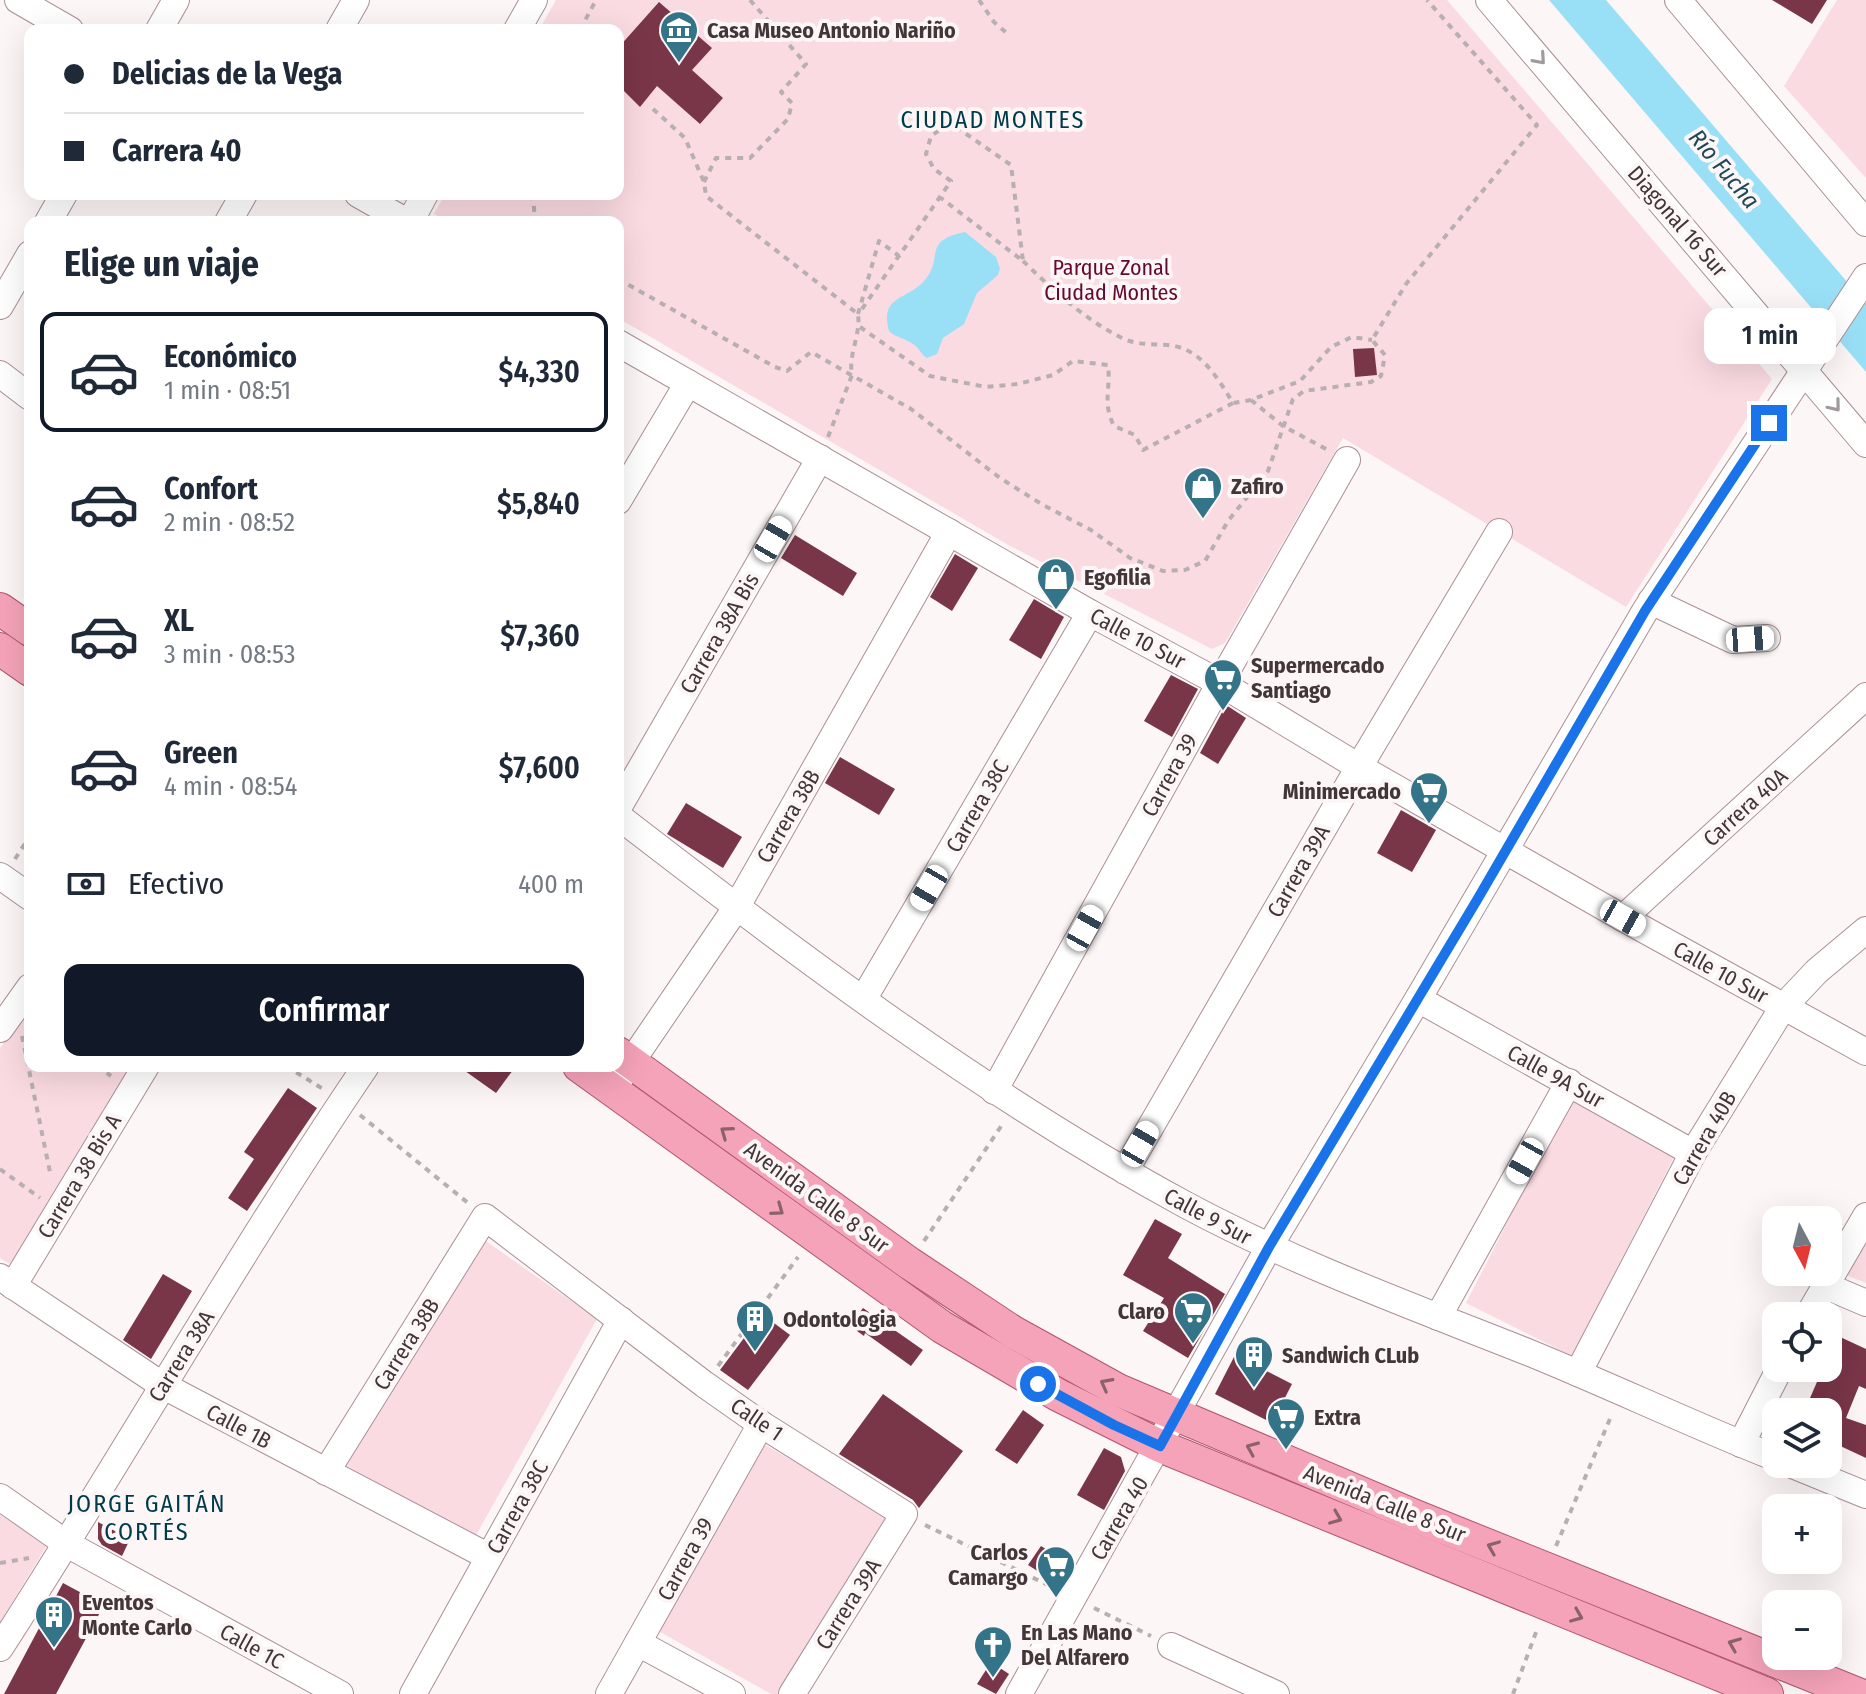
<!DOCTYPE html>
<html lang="es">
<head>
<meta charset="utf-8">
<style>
  :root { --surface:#fff; --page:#f2f2f3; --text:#1f2937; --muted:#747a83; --line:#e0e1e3; --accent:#111827 }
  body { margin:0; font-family:"Fira Sans Condensed",sans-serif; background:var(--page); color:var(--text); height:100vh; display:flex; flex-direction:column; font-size:30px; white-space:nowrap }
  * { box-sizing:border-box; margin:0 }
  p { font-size:26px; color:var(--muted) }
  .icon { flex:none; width:44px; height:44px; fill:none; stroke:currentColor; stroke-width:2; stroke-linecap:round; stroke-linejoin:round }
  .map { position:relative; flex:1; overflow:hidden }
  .sheet { position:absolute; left:24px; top:216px; width:600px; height:856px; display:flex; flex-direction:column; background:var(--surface); border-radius:16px; box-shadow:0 8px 32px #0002 }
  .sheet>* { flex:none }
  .hud { position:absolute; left:24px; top:24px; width:600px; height:176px; border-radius:16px; box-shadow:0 8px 32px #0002; display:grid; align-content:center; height:176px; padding:0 40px; background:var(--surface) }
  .needle { width:52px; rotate:173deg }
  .controls { position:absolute; left:1762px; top:1206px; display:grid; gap:16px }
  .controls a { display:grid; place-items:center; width:80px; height:80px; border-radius:16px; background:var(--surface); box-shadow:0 8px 32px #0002; font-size:40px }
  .end { position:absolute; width:36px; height:36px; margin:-18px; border:10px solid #1a73e8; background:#fff; box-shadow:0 0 0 4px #fff }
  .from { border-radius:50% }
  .bubble { position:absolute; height:56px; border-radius:16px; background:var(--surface); box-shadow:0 8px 32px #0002; font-size:26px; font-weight:600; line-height:56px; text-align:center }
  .car { position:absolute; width:24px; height:48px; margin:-24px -12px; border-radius:10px; box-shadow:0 0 6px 2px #0007; background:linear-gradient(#fff 24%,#345 0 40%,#fff 0 76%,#345 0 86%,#fff 0) }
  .hud b { display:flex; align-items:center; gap:28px; height:76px; font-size:30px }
  .hud b+b { border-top:2px solid var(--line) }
  .hud i { width:20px; height:20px; background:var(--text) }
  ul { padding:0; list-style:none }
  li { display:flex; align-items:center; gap:24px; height:120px; margin:0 16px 12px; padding:0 24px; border:4px solid transparent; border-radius:16px }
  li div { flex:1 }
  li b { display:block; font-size:30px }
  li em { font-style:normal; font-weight:600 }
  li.active { border-color:var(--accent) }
  li>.icon { width:72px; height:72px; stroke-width:1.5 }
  h2 { padding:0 40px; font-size:36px; line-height:96px }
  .pay { display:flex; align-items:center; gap:20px; height:88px; padding:0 40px; font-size:30px }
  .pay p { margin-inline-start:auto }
  .primary-button { display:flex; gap:16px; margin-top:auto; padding:16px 40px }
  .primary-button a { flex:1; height:92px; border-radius:16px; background:var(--accent); color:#fff; font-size:32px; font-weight:600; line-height:92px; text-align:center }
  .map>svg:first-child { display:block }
  .green { fill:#fadbe1 }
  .water { fill:#99e0f7 }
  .building { fill:#793648 }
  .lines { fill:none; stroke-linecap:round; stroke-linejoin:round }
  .minor-casing { stroke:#ab9095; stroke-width:28 }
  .major-casing { stroke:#b2556e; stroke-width:34 }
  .path { stroke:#b7afb0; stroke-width:4; stroke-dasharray:6 6; stroke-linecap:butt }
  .minor { stroke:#fff; stroke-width:26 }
  .major { stroke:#f5a3b9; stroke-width:32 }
  .oneway { stroke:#a09a9c }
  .oneway2 { stroke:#8a626c }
  .route { stroke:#1a73e8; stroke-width:10 }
  .labels { text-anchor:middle; stroke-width:8; stroke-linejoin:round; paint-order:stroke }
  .poi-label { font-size:22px; font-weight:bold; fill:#423638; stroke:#fcf6f7; text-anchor:start }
  .street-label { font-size:22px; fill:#423638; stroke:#fcf6f7 }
  .park-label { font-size:22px; fill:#67082e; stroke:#fcf6f7 }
  .neighbourhood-label { font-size:24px; letter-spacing:2px; fill:#003b4a; stroke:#fcf6f7 }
  .water-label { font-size:24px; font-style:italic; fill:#204956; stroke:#fcf6f7 }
</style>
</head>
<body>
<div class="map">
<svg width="1866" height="1694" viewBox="0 0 1866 1694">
  <rect width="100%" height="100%" fill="#fcf6f7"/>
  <g class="green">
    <path d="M556,0H1447L1772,379L1626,607L1343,438L1225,643L1212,649L1010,546L618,318V222H449L434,214L445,194H618V30H539Z"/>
    <path d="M1837,0H1866V178L1784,86Z"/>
    <path d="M30,1007V1066H131L13,1266L0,1258V1048Z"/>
    <path d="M1571,1098L1677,1151L1572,1356L1466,1303Z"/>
    <path d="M1866,1236V1283L1843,1274Z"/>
    <path d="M480,1237L597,1319L475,1537L344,1464Z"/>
    <path d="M760,1442L889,1515L787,1694H771L653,1628Z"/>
    <path d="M0,1514L47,1545L0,1622Z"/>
  </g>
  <g class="water">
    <path d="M1549,0H1606L1866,304V372Z"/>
    <path d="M965,232L996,257L1000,269L998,275L977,293L964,324L943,338L937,354L927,358C920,354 920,348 913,344C905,338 896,338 889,331C879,295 908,300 924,281C945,257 921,241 965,232Z"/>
  </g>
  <g class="building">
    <path d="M1772,0H1827L1812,24Z"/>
    <path d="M659,2L712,48L692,70L723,98L700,124L657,86L640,107L618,85V48Z"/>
    <path d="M1374,348L1377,375L1355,377L1353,349Z"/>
    <path d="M795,535L857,573L843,596L781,558Z"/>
    <path d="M955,554L978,568L952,611L930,597Z"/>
    <path d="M1034,599L1064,617L1041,659L1009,640Z"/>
    <path d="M1171,675L1198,689L1172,737L1144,721Z"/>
    <path d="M1226,705L1246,718L1218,764L1200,753Z"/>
    <path d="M840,757L895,789L879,815L825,783Z"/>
    <path d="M686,803L742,837L723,868L667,834Z"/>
    <path d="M1401,810L1436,830L1412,872L1377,853Z"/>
    <path d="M458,1066H516L496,1093Z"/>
    <path d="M288,1088L317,1108L247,1211L228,1198L254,1159L244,1152Z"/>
    <path d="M1155,1219L1182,1234L1168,1258L1225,1294L1188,1358L1143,1331L1164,1298L1123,1275Z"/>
    <path d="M163,1274L192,1291L151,1359L123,1340Z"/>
    <path d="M863,1308L923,1350L911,1366L865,1333L864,1336L850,1326Z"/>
    <path d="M762,1314L790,1335L748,1390L720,1370Z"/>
    <path d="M1838,1336L1866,1349V1389L1859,1386L1846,1418L1866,1425V1458L1836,1444L1829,1461L1828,1412H1804L1823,1368H1828V1358Z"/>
    <path d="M1235,1355L1292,1384L1272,1423L1215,1394Z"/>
    <path d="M883,1394L963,1451L919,1508L913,1500L839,1454Z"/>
    <path d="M1023,1410L1044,1425L1017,1464L995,1450Z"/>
    <path d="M1104,1448L1121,1457L1125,1471L1104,1510L1077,1495Z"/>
    <path d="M98,1522L130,1539L122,1556L102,1545L98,1539Z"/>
    <path d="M1041,1546L1073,1566L1061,1586L1028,1565Z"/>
    <path d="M63,1583L104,1605L56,1694H4Z"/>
    <path d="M991,1662L1009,1674L996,1694L977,1684Z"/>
  </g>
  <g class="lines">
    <g class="minor-casing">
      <g id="minor">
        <path d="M18,0L70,30"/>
        <path d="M1489,0L1866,444"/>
        <path d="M1678,0L1866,223"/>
        <path d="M159,30L176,0"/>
        <path d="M339,30L356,0"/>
        <path d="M517,30L534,0"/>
        <path d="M358,194L407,222"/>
        <path d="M48,222L64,194"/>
        <path d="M228,222L244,194"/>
        <path d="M410,222L425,194"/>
        <path d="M0,306L30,254"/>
        <path d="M618,343L1090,613L1220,683L1359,767L1623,918L1866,1052"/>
        <path d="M0,374L30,397"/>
        <path d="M618,501L688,383"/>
        <path d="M1651,601L1733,640L1767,638"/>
        <path d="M618,808L820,458"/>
        <path d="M618,816C799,956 985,1096 1186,1205C1296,1264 1414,1307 1530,1353C1613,1387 1693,1425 1776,1458"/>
        <path d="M0,876L30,897"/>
        <path d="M1623,918L1866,696"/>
        <path d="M864,998L1090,613"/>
        <path d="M1418,999L1693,1153"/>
        <path d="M0,1029L30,987"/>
        <path d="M612,1090L736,908L949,532"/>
        <path d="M994,1091L1220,683L1347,460"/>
        <path d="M1125,1171L1359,767L1499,532"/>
        <path d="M0,1277L162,1385L489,1557"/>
        <path d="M1824,1285L1866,1303"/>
        <path d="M13,1286L146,1066"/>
        <path d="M1808,1316L1866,1216"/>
        <path d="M1438,1317L1569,1082"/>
        <path d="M1578,1373L1693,1153L1783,1007L1817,971L1866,930"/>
        <path d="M1741,1444L1780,1368"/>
        <path d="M1790,1464L1866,1495"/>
        <path d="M326,1472L485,1217L704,1384L761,1424L904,1514L792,1694"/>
        <path d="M0,1497L67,1544L340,1694"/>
        <path d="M638,1643L732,1694"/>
        <path d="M1171,1646L1276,1694"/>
        <path d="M0,1648C124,1456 237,1256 366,1066"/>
        <path d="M413,1694L621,1320"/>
        <path d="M609,1694L761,1424"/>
        <path d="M1019,1694L1269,1247L1418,999L1645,611L1866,277"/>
      </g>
    </g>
    <g class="major-casing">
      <g id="major">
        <path d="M0,609L30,630"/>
        <path d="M0,649L30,670"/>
        <path d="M618,1053L909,1263L1013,1332L1118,1390L1415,1516L1858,1694"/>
        <path d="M579,1066L942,1327L1058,1395L1160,1446L1767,1694"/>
      </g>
    </g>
    <g class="path">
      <path d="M979,0L994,22L1009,35"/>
      <path d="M580,30L596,0"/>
      <path d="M653,109L685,138L704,182L706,196L858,314C861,335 848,354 852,375L828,437"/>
      <path d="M704,182L716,158H750L788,119L792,103L781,92L806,64L750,0"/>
      <path d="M533,194L535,222"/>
      <path d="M1023,261C1053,290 1083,318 1120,337C1135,345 1151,344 1167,345C1200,347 1217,377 1233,403L1251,400L1300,381L1331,347L1352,337L1372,340"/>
      <path d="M618,279L775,367L787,371L811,352L911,409L1000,478L1043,505L1091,530L1130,558L1163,571L1185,570L1205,561L1228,521L1268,471L1293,399L1304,391L1371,382L1381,376L1385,355L1372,340L1406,284L1537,125L1427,0"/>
      <path d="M862,309L898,257"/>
      <path d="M858,314L879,241L899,256L951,181L934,169L926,154L931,136L944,127L959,129L1011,165L1023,261L941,198"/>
      <path d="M860,327L930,376L986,387L1018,384L1053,375L1073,361L1108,365C1111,390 1102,402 1114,426L1135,435L1143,450L1233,403"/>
      <path d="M1251,400L1283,426L1328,450"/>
      <path d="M15,859L30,836"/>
      <path d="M22,1036L51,1177"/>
      <path d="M97,1066L111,1076"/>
      <path d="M286,1066L323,1089"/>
      <path d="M360,1115L468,1203"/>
      <path d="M0,1169L40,1198"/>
      <path d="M924,1241L1004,1122"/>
      <path d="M718,1366L798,1257"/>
      <path d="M925,1525L1054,1588"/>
      <path d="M1556,1546L1612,1414"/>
      <path d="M0,1563L29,1558"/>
      <path d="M1094,1608L1151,1636"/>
      <path d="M1513,1694L1538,1627"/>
    </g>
    <use href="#minor" class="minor"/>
    <use href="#major" class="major"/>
  </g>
  <defs><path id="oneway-chevron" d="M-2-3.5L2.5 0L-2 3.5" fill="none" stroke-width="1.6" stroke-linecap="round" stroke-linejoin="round" transform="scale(2)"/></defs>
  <g class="oneway">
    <use href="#oneway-chevron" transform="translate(1540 59) rotate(49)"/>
    <use href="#oneway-chevron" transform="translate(1835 406) rotate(51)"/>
  </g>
  <g class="oneway2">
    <use href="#oneway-chevron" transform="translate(726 1132) rotate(-144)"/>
    <use href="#oneway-chevron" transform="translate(778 1210) rotate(36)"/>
    <use href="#oneway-chevron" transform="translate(1106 1384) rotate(-152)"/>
    <use href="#oneway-chevron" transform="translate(1252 1448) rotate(-157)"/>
    <use href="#oneway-chevron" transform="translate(1336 1518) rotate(22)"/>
    <use href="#oneway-chevron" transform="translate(1493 1547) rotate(-158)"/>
    <use href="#oneway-chevron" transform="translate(1577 1616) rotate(22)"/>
    <use href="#oneway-chevron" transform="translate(1734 1644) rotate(-158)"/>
  </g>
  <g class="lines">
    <path class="route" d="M1038,1384L1114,1425L1160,1446L1269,1247L1477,900L1645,611L1769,423"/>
  </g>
  <defs>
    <g id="museum-pin" transform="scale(2)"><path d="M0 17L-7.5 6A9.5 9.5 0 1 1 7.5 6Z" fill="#347488" stroke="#fcf6f7"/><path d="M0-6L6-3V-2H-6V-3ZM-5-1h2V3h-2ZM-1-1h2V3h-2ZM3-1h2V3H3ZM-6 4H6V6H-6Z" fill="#fff"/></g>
    <g id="shop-pin" transform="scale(2)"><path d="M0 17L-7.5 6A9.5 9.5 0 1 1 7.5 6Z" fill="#347488" stroke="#fcf6f7"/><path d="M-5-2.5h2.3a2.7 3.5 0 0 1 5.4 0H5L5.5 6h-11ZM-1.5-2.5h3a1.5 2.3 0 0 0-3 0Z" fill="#fff"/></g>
    <g id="supermarket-pin" transform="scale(2)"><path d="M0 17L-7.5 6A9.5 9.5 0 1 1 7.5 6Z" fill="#347488" stroke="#fcf6f7"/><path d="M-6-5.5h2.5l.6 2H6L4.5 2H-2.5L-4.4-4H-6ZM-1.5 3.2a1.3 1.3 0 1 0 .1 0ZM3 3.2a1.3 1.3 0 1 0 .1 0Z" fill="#fff"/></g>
    <g id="building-pin" transform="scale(2)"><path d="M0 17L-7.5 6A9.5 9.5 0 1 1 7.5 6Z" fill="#347488" stroke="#fcf6f7"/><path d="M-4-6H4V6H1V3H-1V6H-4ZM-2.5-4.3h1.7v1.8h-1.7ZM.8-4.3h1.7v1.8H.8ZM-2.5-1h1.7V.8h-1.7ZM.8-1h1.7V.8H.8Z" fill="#fff"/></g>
    <g id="church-pin" transform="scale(2)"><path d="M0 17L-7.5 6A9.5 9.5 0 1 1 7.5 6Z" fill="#347488" stroke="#fcf6f7"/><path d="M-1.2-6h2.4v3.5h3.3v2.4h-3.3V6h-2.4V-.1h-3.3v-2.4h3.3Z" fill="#fff"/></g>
  </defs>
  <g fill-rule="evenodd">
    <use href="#museum-pin" x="679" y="30"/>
    <use href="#shop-pin" x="1203" y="486"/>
    <use href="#shop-pin" x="1056" y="577"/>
    <use href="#supermarket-pin" x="1223" y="678"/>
    <use href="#supermarket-pin" x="1429" y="791"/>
    <use href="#supermarket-pin" x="1193" y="1311"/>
    <use href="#building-pin" x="755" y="1319"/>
    <use href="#building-pin" x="1254" y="1355"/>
    <use href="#supermarket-pin" x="1286" y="1417"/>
    <use href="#supermarket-pin" x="1056" y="1565"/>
    <use href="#building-pin" x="54" y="1615"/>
    <use href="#church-pin" x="993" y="1645"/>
  </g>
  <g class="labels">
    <g class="poi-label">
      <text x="707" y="38">Casa Museo Antonio Nariño</text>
      <text x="1231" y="494">Zafiro</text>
      <text x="1084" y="585">Egofilia</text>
      <text x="1251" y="673">Supermercado<tspan x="1251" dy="25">Santiago</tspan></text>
      <text x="1401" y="799" text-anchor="end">Minimercado</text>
      <text x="1165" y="1319" text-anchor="end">Claro</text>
      <text x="783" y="1327">Odontologia</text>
      <text x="1282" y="1363">Sandwich CLub</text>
      <text x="1314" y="1425">Extra</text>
      <text x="1028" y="1560" text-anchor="end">Carlos<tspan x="1028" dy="25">Camargo</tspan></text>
      <text x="82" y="1610">Eventos<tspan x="82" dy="25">Monte Carlo</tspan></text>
      <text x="1021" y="1640">En Las Mano<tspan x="1021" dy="25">Del Alfarero</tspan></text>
    </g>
    <g class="street-label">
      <text transform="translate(1678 221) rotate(49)" y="8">Diagonal 16 Sur</text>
      <text transform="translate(719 633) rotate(-60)" y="8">Carrera 38A Bis</text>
      <text transform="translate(1138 638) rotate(28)" y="8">Calle 10 Sur</text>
      <text transform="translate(1169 775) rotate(-61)" y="8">Carrera 39</text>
      <text transform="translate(977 806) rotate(-60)" y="8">Carrera 38C</text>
      <text transform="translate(1745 807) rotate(-42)" y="8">Carrera 40A</text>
      <text transform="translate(788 816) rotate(-60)" y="8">Carrera 38B</text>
      <text transform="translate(1298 871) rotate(-60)" y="8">Carrera 39A</text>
      <text transform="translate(1721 972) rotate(29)" y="8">Calle 10 Sur</text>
      <text transform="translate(1556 1076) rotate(29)" y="8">Calle 9A Sur</text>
      <text transform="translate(1704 1138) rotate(-60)" y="8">Carrera 40B</text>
      <text transform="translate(79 1176) rotate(-59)" y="8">Carrera 38 Bis A</text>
      <text transform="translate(817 1197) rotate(36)" y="8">Avenida Calle 8 Sur</text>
      <text transform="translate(1208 1216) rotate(28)" y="8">Calle 9 Sur</text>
      <text transform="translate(406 1344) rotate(-58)" y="8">Carrera 38B</text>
      <text transform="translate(181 1356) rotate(-58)" y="8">Carrera 38A</text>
      <text transform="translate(757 1419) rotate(34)" y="8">Calle 1</text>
      <text transform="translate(239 1426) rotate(28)" y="8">Calle 1B</text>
      <text transform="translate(1385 1503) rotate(22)" y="8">Avenida Calle 8 Sur</text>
      <text transform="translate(517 1507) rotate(-61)" y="8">Carrera 38C</text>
      <text transform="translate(1119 1518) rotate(-60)" y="8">Carrera 40</text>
      <text transform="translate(685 1559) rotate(-61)" y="8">Carrera 39</text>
      <text transform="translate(848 1604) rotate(-58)" y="8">Carrera 39A</text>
      <text transform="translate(252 1646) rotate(29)" y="8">Calle 1C</text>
    </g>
    <g class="park-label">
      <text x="1111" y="275">Parque Zonal<tspan x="1111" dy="25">Ciudad Montes</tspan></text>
    </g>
    <g class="neighbourhood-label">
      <text x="993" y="128">CIUDAD MONTES</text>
      <text x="147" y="1512">JORGE GAITÁN<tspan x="147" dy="28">CORTÉS</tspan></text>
    </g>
    <g class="water-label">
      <text transform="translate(1724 169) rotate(50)" y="8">Río Fucha</text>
    </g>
  </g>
</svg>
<div class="controls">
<a><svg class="needle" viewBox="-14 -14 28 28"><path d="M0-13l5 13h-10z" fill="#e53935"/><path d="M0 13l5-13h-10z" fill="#747a83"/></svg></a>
<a><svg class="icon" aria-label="locate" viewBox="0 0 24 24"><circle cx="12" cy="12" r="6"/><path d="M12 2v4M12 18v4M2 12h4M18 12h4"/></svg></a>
<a><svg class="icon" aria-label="layers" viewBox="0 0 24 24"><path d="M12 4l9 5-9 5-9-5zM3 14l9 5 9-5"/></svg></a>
<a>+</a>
<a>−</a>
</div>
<i class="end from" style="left:1038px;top:1384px"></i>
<i class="end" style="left:1769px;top:423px"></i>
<div class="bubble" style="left:1704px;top:308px;width:132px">1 min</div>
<i class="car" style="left:773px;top:539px;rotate:30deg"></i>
<i class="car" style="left:1750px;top:639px;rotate:86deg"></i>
<i class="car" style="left:929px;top:888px;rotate:210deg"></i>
<i class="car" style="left:1623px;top:918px;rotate:119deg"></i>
<i class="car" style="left:1085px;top:928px;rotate:29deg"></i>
<i class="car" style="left:1140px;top:1144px;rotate:30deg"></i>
<i class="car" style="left:1525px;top:1161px;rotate:209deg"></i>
<div class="hud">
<b><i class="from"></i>Delicias de la Vega</b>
<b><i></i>Carrera 40</b>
</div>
<section class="sheet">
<h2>Elige un viaje</h2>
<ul>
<li class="active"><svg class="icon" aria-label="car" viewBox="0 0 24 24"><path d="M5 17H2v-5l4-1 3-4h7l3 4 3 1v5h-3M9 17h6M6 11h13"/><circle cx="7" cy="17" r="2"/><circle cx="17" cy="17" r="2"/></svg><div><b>Económico</b><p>1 min · 08:51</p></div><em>$4,330</em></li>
<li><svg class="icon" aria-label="car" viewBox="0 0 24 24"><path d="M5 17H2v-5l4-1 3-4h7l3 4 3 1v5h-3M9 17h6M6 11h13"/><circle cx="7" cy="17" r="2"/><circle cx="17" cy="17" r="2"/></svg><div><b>Confort</b><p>2 min · 08:52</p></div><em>$5,840</em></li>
<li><svg class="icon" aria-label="car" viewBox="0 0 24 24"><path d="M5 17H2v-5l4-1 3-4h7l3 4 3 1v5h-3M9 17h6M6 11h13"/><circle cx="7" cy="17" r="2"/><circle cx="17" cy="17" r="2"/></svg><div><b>XL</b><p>3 min · 08:53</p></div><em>$7,360</em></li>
<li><svg class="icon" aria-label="car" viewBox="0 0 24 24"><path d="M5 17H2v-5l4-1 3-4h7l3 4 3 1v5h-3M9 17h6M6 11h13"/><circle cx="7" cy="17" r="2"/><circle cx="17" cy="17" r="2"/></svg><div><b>Green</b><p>4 min · 08:54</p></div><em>$7,600</em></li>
</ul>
<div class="pay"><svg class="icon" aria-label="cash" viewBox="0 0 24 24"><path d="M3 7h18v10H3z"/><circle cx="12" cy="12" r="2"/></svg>Efectivo<p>400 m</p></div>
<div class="primary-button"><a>Confirmar</a></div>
</section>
</div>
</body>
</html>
